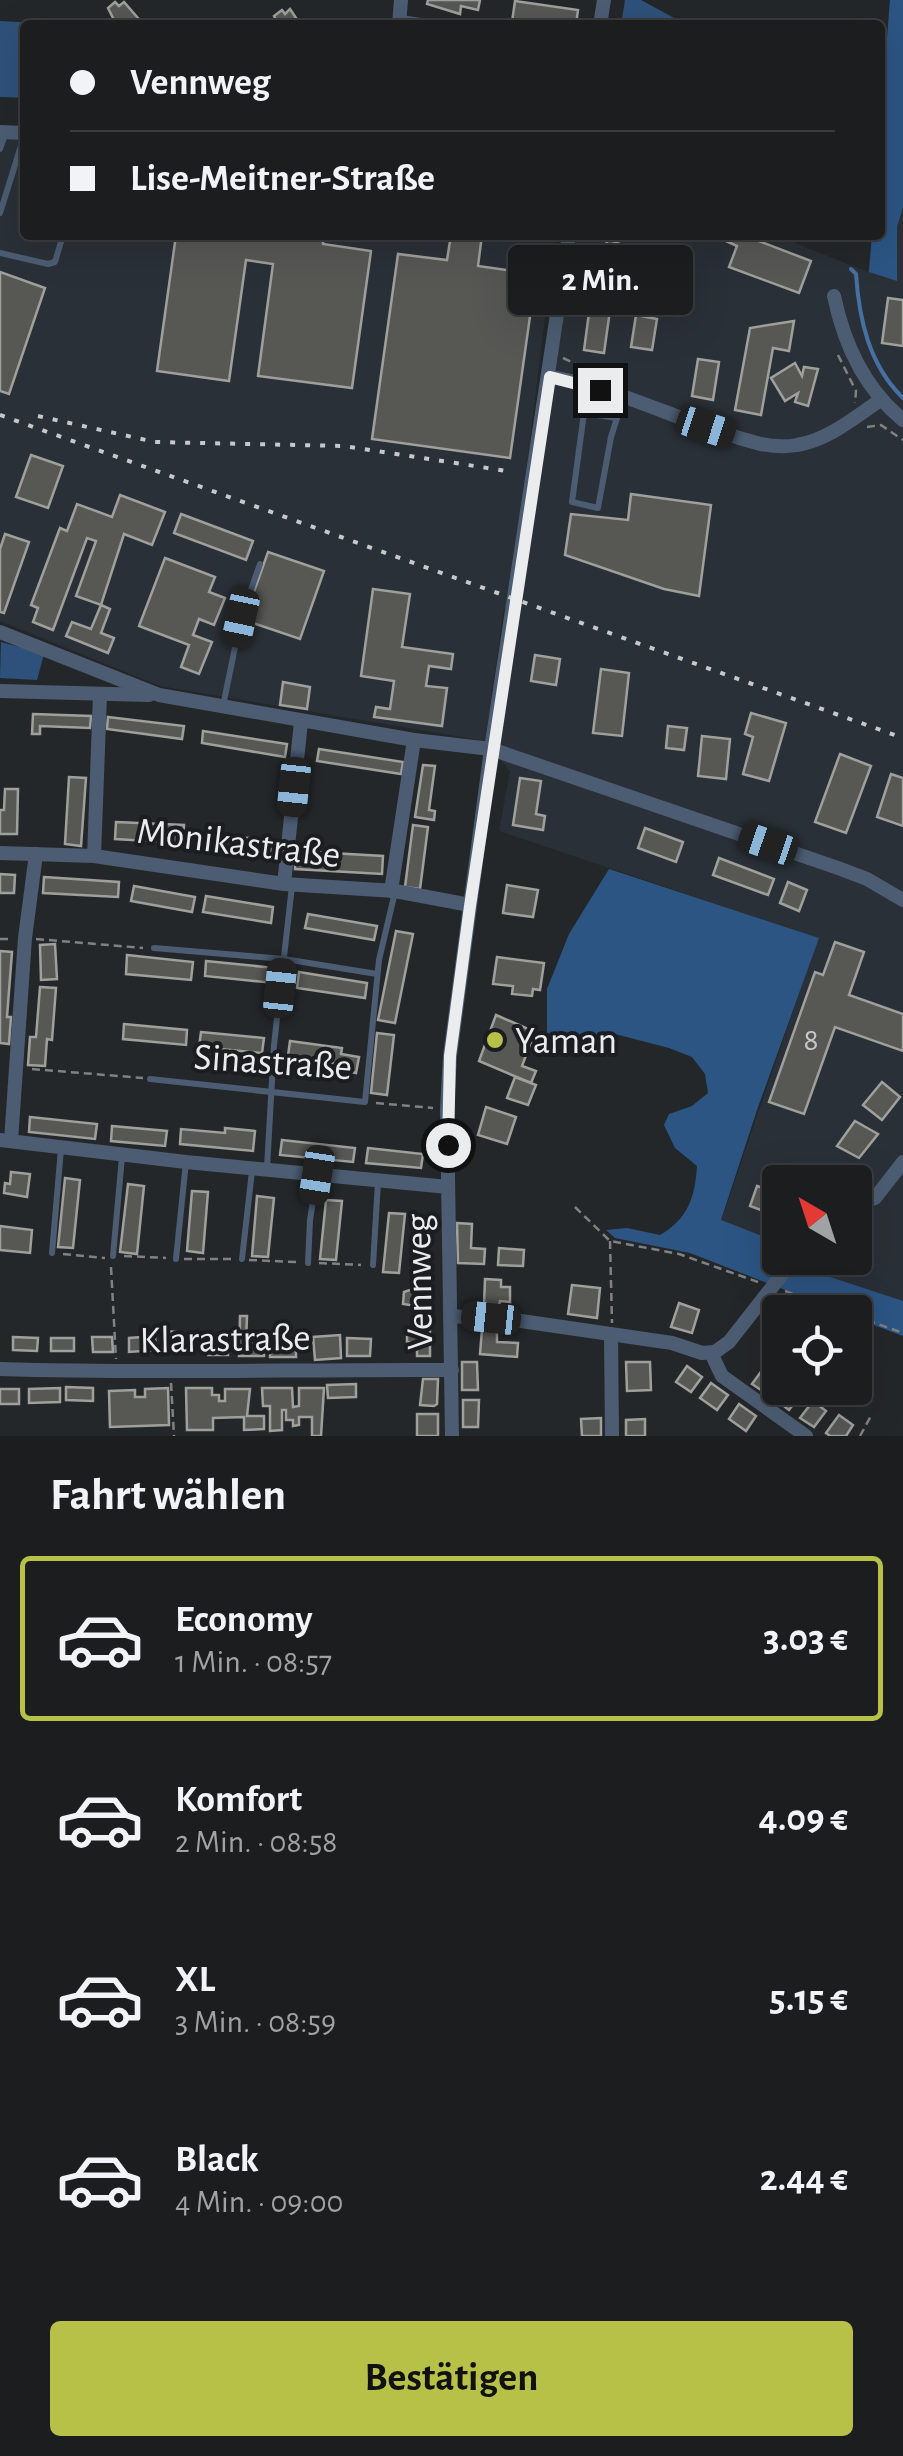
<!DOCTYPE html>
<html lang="de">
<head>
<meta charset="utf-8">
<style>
  :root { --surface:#1b1d1f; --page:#282a2c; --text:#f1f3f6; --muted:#a0a2a4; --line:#393b3d; --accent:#b7c147 }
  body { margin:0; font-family:"Alegreya Sans",sans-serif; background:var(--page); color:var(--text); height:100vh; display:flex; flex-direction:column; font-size:38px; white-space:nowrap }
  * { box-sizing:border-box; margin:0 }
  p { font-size:32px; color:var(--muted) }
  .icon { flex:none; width:55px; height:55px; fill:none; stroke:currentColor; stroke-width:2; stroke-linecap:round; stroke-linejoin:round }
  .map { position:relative; height:1436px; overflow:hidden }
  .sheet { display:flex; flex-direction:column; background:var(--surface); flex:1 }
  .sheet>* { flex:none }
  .banner { position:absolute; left:20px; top:20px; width:865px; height:220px; border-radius:10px; box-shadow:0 10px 40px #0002,0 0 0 2px var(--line); display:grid; align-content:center; height:220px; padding:0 50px; background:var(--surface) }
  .needle { width:65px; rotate:321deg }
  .controls { position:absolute; left:762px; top:1165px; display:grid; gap:20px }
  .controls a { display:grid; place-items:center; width:110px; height:110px; border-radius:10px; background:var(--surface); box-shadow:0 10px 40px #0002,0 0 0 2px var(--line); font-size:50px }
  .end { position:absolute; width:45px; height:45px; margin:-22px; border:12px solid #ebecee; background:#111; box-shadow:0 0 0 5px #111 }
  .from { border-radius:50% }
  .bubble { position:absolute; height:70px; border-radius:10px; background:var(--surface); box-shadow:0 10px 40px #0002,0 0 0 2px var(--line); font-size:32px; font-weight:600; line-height:70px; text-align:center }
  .car { position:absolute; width:30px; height:60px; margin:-30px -15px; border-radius:12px; box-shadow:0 0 8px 2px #0007; background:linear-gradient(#222 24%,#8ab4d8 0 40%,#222 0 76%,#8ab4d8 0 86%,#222 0) }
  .banner b { display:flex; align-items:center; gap:35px; height:95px; font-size:38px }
  .banner b+b { border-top:2px solid var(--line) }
  .banner i { width:25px; height:25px; background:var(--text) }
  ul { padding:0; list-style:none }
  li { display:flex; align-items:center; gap:30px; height:165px; margin:0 20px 15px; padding:0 30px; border:5px solid transparent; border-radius:10px }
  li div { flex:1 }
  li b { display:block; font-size:38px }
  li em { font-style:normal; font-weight:600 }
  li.active { border-color:var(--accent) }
  li>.icon { width:90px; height:90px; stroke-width:1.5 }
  h2 { padding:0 50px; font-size:45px; line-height:120px }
  .cta { display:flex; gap:20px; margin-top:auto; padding:20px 50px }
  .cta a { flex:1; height:115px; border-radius:10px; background:var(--accent); color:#111; font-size:40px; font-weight:600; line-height:115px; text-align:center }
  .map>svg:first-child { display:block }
  .built { fill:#2a3037 }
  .green { fill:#2e517b }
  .forest { fill:#2c5584 }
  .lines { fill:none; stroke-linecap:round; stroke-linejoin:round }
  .stream { stroke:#4670a1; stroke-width:4 }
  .building { fill:#575854; stroke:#9fa09c; stroke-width:2.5 }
  .path { stroke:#7f8183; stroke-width:2.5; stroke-dasharray:8 5; stroke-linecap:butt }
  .lane { stroke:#4c5d73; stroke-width:6 }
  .street { stroke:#4c5d73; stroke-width:14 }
  .rail { stroke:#c7c8ca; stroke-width:4; stroke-dasharray:5 10; stroke-linecap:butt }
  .route { stroke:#ebecee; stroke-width:12 }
  .poi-dot { fill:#b7c147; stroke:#1b1d20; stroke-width:4 }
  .labels { text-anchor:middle; stroke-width:8; stroke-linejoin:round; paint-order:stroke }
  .number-label { font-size:32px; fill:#c6c7c8 }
  .street-label { font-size:38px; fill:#ebecee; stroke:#1b1d20 }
  .poi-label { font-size:38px; fill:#ebecee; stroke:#1b1d20; text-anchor:start }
</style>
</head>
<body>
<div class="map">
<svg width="903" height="1436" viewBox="0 0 903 1436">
  <rect width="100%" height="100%" fill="#242729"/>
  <path class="built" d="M890,0H903V1303L806,1269L800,1258H855V1182H780V1243L721,1221L818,938L499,831L510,771L491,749L512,611L504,608L485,741L160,686L0,621V133L25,135V235H555L514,572L569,235H775L868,272L872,235H880V127Z"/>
  <g class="green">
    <path d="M625,0H641L687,25H621Z"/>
    <path d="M0,21L37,23L25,25V98L0,97Z"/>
    <path d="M1,642L44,654L37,680L0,678Z"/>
  </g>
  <g class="forest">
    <path d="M890,0H903V207L897,227V281L869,272L872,235H880V127Z"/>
    <path d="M609,869L819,938L757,1110L721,1220L780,1243V1258H800L806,1269L903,1301V1336L855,1318V1312H842L690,1253L615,1238L606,1230L627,1228L660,1235C688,1219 695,1197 697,1166L675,1148L664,1125L669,1114L692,1106L708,1093L705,1074L692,1057L669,1048L615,1034L570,1039L547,1033V989L569,934Z"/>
  </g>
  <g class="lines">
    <path class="stream" d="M851,269L856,274C859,319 869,365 903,398"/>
  </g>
  <g class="building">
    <path d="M428,0H480L478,10L461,6L460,14L427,4Z"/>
    <path d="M515,1L578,10L576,25L512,22Z"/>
    <path d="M115,2L119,6L124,2L144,25H111L115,22L108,8Z"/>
    <path d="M290,9L300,24L303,25H279L274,16L282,10L285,14Z"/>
    <path d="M176,235H324L323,244L371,251L352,388L258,376L273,264L246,260L229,381L157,371Z"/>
    <path d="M451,235H482L478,266L536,274L510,458L372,439L398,254L447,260Z"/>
    <path d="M728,235H743L811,261L799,293L729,267L737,246L726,241Z"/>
    <path d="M608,239L629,248L621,269L600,260Z"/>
    <path d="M0,272L45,288L9,394L0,391Z"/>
    <path d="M603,278L619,280L617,297L612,296L604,353L584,350L592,291L601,292Z"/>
    <path d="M888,298L903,300V346L882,343Z"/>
    <path d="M636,315L657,319L652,350L631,347Z"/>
    <path d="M794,321L789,351L773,348L761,415L735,410L750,328Z"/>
    <path d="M698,359L719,362L713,400L692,396Z"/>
    <path d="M795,363L802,376L804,367L818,369L808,406L795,402L798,393L785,401L771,378Z"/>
    <path d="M31,455L63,466L48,508L16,497Z"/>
    <path d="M631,494L711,505L699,596L664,589L565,555L571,514L628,520Z"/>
    <path d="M120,495L165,512L152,545L124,534L101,605L76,596L96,541L87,538L53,630L33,622L38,608L31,605L60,528L67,531L77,504L112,517Z"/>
    <path d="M181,514L253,541L246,560L174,533Z"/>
    <path d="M5,534L29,542L4,613L0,612V549Z"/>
    <path d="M268,552L324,571L300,639L244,620Z"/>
    <path d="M165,558L215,577L209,592L225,598L214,625L199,619L193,635L212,642L199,674L181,667L189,645L139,626Z"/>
    <path d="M373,589L410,594L402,647L453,654L451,669L429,666L426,686L447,688L442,726L374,717L376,707L390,709L394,681L361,676Z"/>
    <path d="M101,605L110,609L101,633L114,638L108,653L66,636L72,622L91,629Z"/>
    <path d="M535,655L560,659L556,685L531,681Z"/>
    <path d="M601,669L629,673L622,736L593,733Z"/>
    <path d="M283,682L310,687L307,709L280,705Z"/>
    <path d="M751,713L786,723L769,781L743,774L753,737L745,734Z"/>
    <path d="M33,714L91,716L90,728L40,726V734H32Z"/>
    <path d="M108,717L184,726L182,739L107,729Z"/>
    <path d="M668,726L687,728L684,750L666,748Z"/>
    <path d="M203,731L287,744L285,757L202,743Z"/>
    <path d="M702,736L730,739L726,779L698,776Z"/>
    <path d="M319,749L403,762L401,774L317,761Z"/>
    <path d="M840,754L871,766L846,833L815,822Z"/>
    <path d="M423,765L435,766L429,810L435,811L434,820L415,817Z"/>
    <path d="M891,774L903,778V826L877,817Z"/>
    <path d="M69,777L86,778L81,846L65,844Z"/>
    <path d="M520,778L541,781L536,814L545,816L543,830L513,825Z"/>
    <path d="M5,789H18L17,834H0V810H4Z"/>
    <path d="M116,822L184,825L183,843L115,839Z"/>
    <path d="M413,825L428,827L420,889L405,887Z"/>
    <path d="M645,828L683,842L676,862L638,848Z"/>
    <path d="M201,836L271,839L270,856L200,852Z"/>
    <path d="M296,851L383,856L382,874L295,869Z"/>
    <path d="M719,858L774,879L768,895L713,875Z"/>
    <path d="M0,874L15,875L14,893H0Z"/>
    <path d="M44,877L119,882L118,897L43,893Z"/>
    <path d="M788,882L807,890L799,911L780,903Z"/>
    <path d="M507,885L538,890L533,917L503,913Z"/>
    <path d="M134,886L195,897L192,912L131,901Z"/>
    <path d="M206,896L273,907L271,923L203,912Z"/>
    <path d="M308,914L377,926L374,940L305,928Z"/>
    <path d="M396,931L413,934L395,1023L378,1020Z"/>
    <path d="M835,942L864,952L849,995L903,1014V1051L835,1027L804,1114L769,1102L815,972L823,975Z"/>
    <path d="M55,944L57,979L41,980L40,945Z"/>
    <path d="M0,951L12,952L7,1017H11L9,1044L0,1043Z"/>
    <path d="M127,955L193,962L191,980L126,974Z"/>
    <path d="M497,957L544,963L540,990L533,989L532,996L512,994L513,986L493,984Z"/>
    <path d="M206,961L275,968L274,983L205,976Z"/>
    <path d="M299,972L367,983L365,998L297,988Z"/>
    <path d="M40,987L56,988L52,1040L47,1039L45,1066L28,1065L30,1037H36Z"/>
    <path d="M496,1015L535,1032L522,1066L536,1071L531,1083L479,1061Z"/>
    <path d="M124,1024L187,1030L186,1045L123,1039Z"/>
    <path d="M201,1032L264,1038L262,1053L199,1047Z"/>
    <path d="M377,1033L394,1035L387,1095L371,1093Z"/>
    <path d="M290,1041L342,1048L341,1054L359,1057L356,1073L339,1070L340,1064L288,1056Z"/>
    <path d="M515,1077L536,1085L528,1105L507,1098Z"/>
    <path d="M882,1082L900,1097L882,1120L863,1105Z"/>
    <path d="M486,1107L516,1117L507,1144L478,1135Z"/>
    <path d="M30,1117L97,1124L95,1139L29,1132Z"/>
    <path d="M855,1121L878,1134L859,1158L837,1146Z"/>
    <path d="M112,1126L167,1131L165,1146L111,1141Z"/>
    <path d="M225,1128L255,1131L253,1151L180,1144L181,1129L225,1133Z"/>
    <path d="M282,1140L355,1148L353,1162L280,1155Z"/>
    <path d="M368,1148L423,1154L421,1168L366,1163Z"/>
    <path d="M11,1172L30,1174L27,1197L4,1193L5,1183L10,1184Z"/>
    <path d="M65,1178L80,1180L73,1248L58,1247Z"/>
    <path d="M128,1184L144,1186L137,1254L120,1252Z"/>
    <path d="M757,1186L780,1194V1217L750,1206Z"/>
    <path d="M192,1191L208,1192L203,1253L187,1251Z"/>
    <path d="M257,1196L274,1198L268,1257L252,1256Z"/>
    <path d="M326,1200L342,1201L336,1260L320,1259Z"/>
    <path d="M389,1213L405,1214L399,1273L383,1272Z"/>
    <path d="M457,1223L472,1224L471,1248L485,1249L484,1264L458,1263Z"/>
    <path d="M0,1226L32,1230L30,1253L0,1250Z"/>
    <path d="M499,1248L524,1250L523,1266L498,1265Z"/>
    <path d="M485,1279L501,1280V1287H510V1302L500,1301L499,1306L484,1305Z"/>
    <path d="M572,1285L600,1288L597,1318L568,1314Z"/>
    <path d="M410,1290H430V1356H417V1343L407,1342V1328H416L417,1306L403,1304L404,1292Z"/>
    <path d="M679,1303L699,1310L692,1333L671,1327Z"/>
    <path d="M240,1316H247L246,1343L264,1344V1356H239Z"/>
    <path d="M482,1329L497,1330V1342L518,1343L517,1357L480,1354Z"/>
    <path d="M164,1331L176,1332V1336L194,1337V1351L163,1350Z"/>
    <path d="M340,1335L341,1358L315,1360L313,1337Z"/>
    <path d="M155,1336L156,1350L129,1352V1338Z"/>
    <path d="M13,1337L38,1338L37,1351L13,1350Z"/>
    <path d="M92,1337H112L113,1352H93Z"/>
    <rect x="51" y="1338" width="23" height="13"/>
    <path d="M347,1338L371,1339L370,1356H347Z"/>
    <rect x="208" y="1339" width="20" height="16"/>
    <rect x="270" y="1343" width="26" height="14"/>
    <path d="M462,1362H477L478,1390H462Z"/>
    <path d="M626,1362H650L651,1390L627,1391Z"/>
    <path d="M766,1365L780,1375L767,1394L752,1384Z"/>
    <path d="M687,1366L702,1377L691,1392L676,1382Z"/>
    <path d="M423,1379H438L437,1404L434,1406L420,1405Z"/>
    <path d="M711,1383L728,1395L717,1410L700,1398Z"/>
    <path d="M356,1384V1397L328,1398L327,1385Z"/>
    <path d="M66,1387L93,1388V1401L66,1400Z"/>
    <path d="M60,1388V1402L29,1403V1389Z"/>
    <path d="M168,1388L169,1425L110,1427L109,1391L135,1390V1397H145V1389Z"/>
    <path d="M186,1388H212V1395H219V1401H225V1389H250L247,1416H264V1429L244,1430V1417L213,1418V1430H187Z"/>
    <path d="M262,1388H292L293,1407L299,1406V1388H324L321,1436H312V1417H299V1425L293,1426V1420H286V1410H282V1430L270,1431V1406H263Z"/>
    <path d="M786,1388L804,1390L789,1410L776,1400Z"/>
    <rect x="0" y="1389" width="19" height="15"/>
    <path d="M463,1400H479L478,1427H463Z"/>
    <path d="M813,1401L826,1411L814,1427L800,1418Z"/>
    <path d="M739,1404L756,1416L746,1431L729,1419Z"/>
    <rect x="417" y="1414" width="21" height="22"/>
    <path d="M839,1415L853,1425L846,1436H830L826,1433Z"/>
    <path d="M601,1418V1436H582L581,1419Z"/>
    <path d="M645,1419V1436H626V1420Z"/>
  </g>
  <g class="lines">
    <g class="path">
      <path d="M838,355L856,391L855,403"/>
      <path d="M563,358L592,372"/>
      <path d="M867,427L881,425L903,440"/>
      <path d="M0,939H13"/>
      <path d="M36,939L143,948"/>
      <path d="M32,1069L143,1078"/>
      <path d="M376,1103L433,1108"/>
      <path d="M575,1207L610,1241L679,1254L758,1282"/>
      <path d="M610,1241L612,1323"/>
      <path d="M63,1254L105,1258"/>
      <path d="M124,1256L166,1258"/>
      <path d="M184,1259H231"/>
      <path d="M249,1260L296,1262"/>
      <path d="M319,1263L361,1265"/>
      <path d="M111,1267L116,1359"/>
      <path d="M785,1291L844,1312"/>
      <path d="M855,1316L903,1333"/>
      <path d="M171,1383L174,1436"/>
      <path d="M860,1436L872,1414"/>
    </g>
    <g class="lane">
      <path d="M401,18L448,25"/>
      <path d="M0,149L6,132"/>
      <path d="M0,213L25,133"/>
      <path d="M0,253L48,264L55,262L63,235"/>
      <path d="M617,418L584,413L572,502L598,508L611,437L623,399"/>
      <path d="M223,706L241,618L260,564"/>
      <path d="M154,948L284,959L377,974"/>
      <path d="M150,1079L365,1102L379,960L395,892"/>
      <path d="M267,1168L274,1045L292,886"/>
      <path d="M52,1253L61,1149"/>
      <path d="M113,1256L122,1157"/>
      <path d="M176,1259L186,1162"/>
      <path d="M242,1259L252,1171"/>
      <path d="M308,1263L310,1220L317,1175"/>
      <path d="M373,1265L378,1182"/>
    </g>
    <g class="street">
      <path d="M399,25L401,0"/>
      <path d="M600,25L604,0"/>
      <path d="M0,132L25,133"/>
      <path d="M834,296C844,344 865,389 903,420"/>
      <path d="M550,377C609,386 665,414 721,432C745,440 771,450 797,445C828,440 854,418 879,401"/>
      <path d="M0,632L159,695L414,740L491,749L838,868L867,879L903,900"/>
      <path d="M0,691L149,695"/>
      <path d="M0,853L94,856L284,884L395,891L470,905"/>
      <path d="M94,856L100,695"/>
      <path d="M284,884L301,722"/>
      <path d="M391,891L414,740"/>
      <path d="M0,1140L186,1162L448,1187"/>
      <path d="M11,1141L25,938L36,854"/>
      <path d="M855,1204L875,1198L903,1162"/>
      <path d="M451,1316L521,1321L672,1343L702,1353L715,1352L729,1342L795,1258"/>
      <path d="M611,1335L612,1436"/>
      <path d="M711,1353L722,1376L806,1436"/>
      <path d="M0,1369C150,1374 301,1369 452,1370"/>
      <path d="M452,1436L447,1110L450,1056L491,749L569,235"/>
    </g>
    <g class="rail">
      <path d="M0,415L903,738"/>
      <path d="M38,416L155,442L344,446L507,471"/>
    </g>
  </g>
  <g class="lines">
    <path class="route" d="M448,1145L450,1056L470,906L550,377L600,390"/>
  </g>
  <circle class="poi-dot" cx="495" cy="1040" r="10"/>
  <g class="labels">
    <g class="number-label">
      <text x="811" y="1050">8</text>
    </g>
    <g class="street-label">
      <text transform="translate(239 842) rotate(7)" y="13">Monikastraße</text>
      <text transform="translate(273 1061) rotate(4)" y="13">Sinastraße</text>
      <text transform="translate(418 1282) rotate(-91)" y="13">Vennweg</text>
      <text transform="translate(225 1338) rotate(-1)" y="13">Klarastraße</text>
    </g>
    <g class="poi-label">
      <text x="515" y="1053">Yaman</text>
    </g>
  </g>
</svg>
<div class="controls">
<a><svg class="needle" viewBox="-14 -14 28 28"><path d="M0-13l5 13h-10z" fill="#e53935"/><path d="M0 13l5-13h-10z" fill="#a0a2a4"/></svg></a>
<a><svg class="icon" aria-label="locate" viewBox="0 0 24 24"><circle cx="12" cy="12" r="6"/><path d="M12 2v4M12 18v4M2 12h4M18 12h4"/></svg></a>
</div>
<i class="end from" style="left:448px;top:1145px"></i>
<i class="end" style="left:600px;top:390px"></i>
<div class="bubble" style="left:508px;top:245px;width:185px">2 Min.</div>
<i class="car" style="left:706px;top:427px;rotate:108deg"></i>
<i class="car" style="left:241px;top:618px;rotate:192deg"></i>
<i class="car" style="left:294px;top:787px;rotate:186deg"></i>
<i class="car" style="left:768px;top:844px;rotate:289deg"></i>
<i class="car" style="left:280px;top:988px;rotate:6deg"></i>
<i class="car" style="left:317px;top:1175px;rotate:189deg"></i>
<i class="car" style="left:491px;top:1318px;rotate:276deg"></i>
<div class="banner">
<b><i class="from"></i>Vennweg</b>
<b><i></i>Lise-Meitner-Straße</b>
</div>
</div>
<section class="sheet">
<h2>Fahrt wählen</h2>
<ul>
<li class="active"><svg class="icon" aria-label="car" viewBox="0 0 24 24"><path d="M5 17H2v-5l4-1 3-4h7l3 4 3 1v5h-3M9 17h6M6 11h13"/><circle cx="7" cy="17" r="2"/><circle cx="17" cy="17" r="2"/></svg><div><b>Economy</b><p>1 Min. · 08:57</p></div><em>3.03 €</em></li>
<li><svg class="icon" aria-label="car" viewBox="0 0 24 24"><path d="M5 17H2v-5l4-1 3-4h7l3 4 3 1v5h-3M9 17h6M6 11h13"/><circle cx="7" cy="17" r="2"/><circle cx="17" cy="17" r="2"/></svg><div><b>Komfort</b><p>2 Min. · 08:58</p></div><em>4.09 €</em></li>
<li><svg class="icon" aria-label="car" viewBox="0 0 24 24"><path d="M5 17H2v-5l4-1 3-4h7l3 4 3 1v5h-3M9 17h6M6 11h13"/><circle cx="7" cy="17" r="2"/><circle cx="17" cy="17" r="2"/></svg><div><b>XL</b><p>3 Min. · 08:59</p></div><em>5.15 €</em></li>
<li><svg class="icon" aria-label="car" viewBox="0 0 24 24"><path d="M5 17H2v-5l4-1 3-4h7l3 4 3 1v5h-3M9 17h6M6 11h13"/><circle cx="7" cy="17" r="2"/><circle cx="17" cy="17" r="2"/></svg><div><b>Black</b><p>4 Min. · 09:00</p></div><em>2.44 €</em></li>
</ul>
<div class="cta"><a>Bestätigen</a></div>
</section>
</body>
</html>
